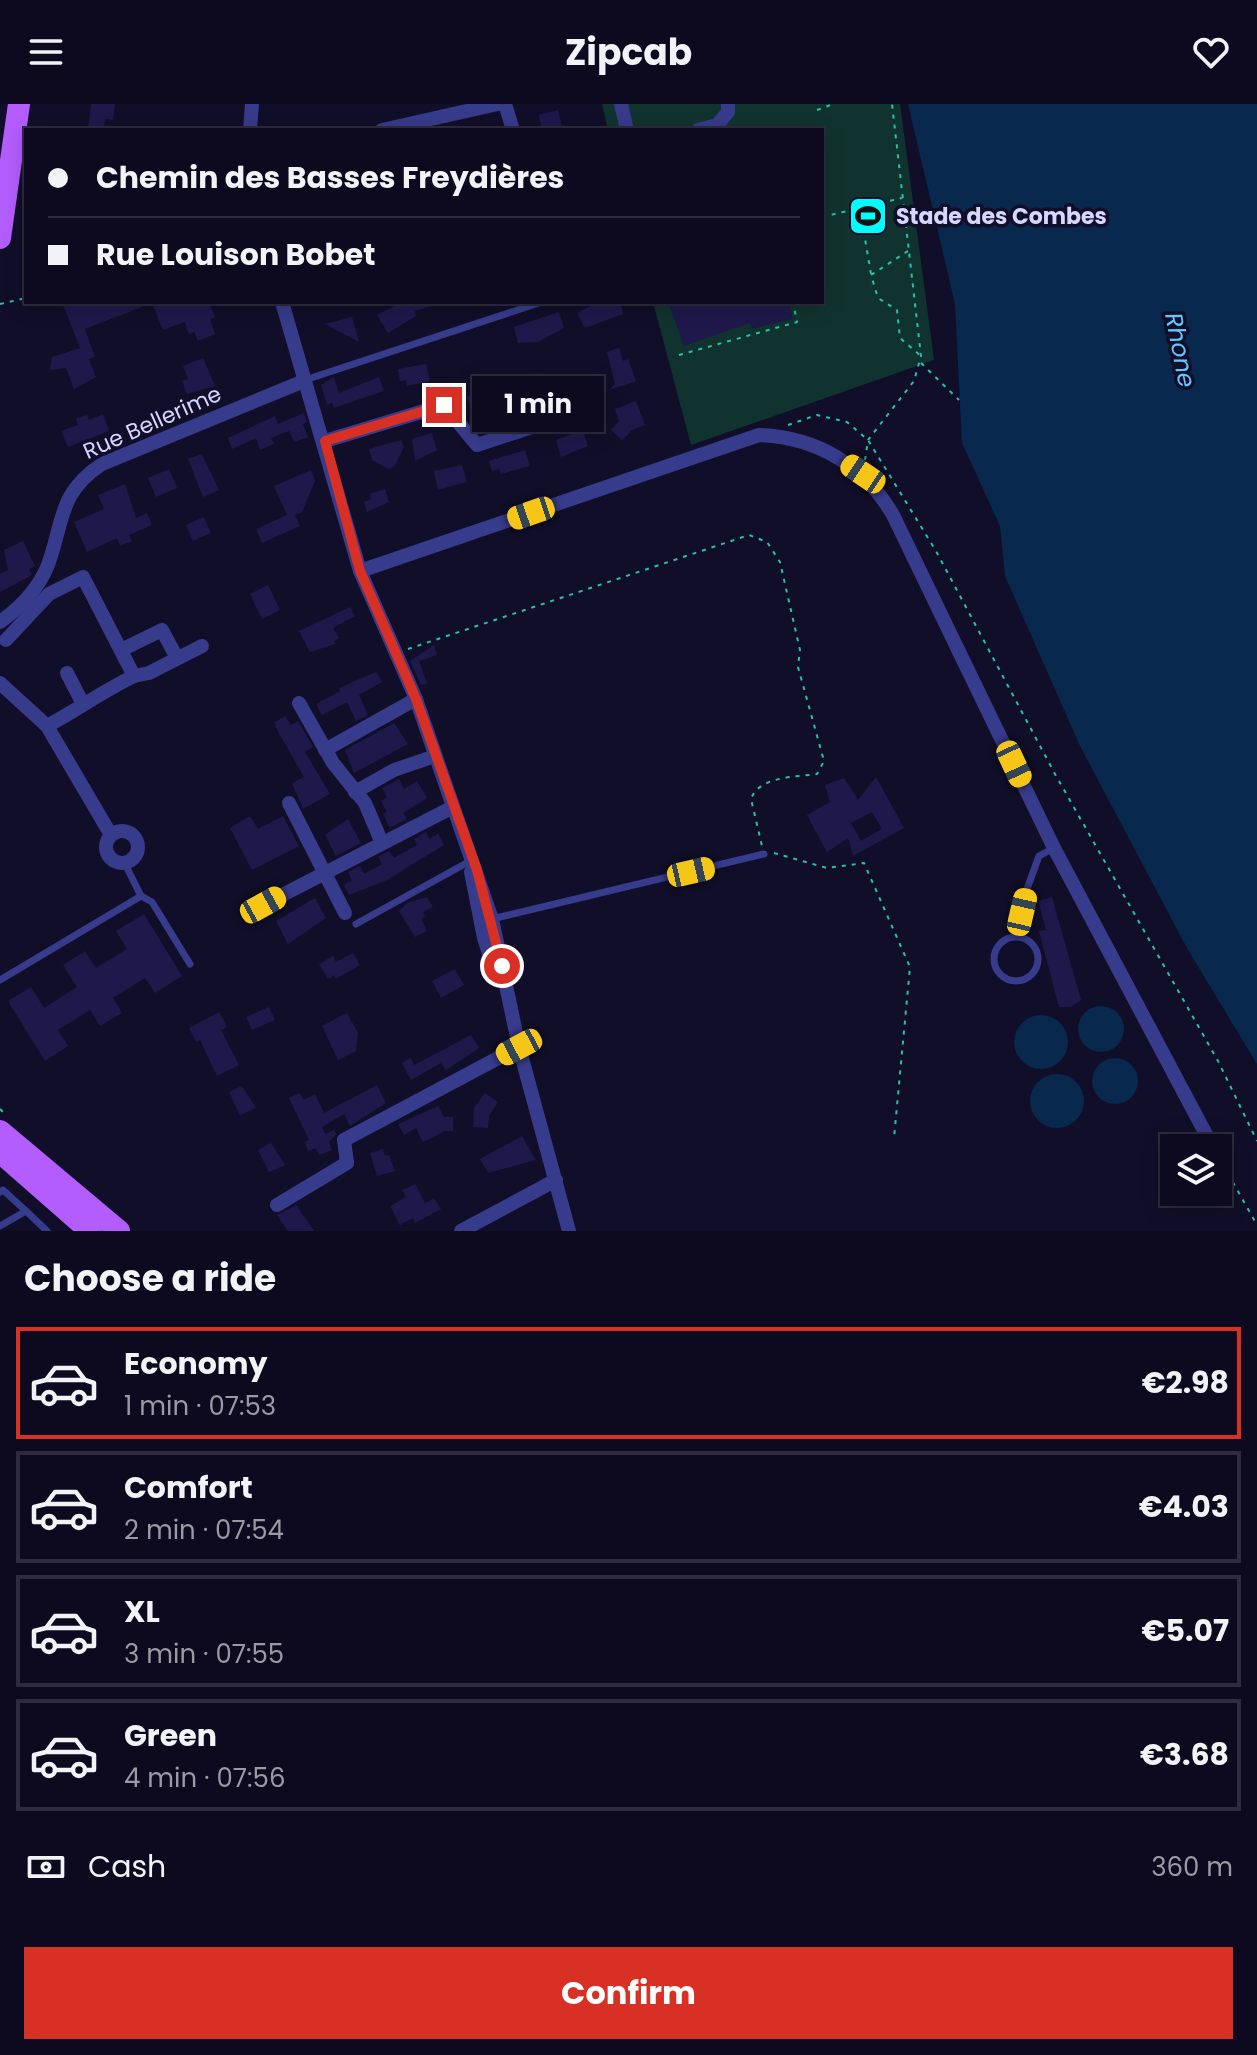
<!DOCTYPE html>
<html lang="en">
<head>
<meta charset="utf-8">
<style>
  :root { --surface:#0d0a1f; --page:#1b182c; --text:#f1f3f6; --muted:#9a9aa4; --line:#2d2b3d; --accent:#d93025 }
  body { margin:0; font-family:Poppins,sans-serif; background:var(--page); color:var(--text); height:100vh; display:flex; flex-direction:column; font-size:30px; white-space:nowrap }
  * { box-sizing:border-box; margin:0 }
  p { font-size:26px; color:var(--muted) }
  .icon { flex:none; width:44px; height:44px; fill:none; stroke:currentColor; stroke-width:2; stroke-linecap:round; stroke-linejoin:round }
  .map { position:relative; height:1127px; overflow:hidden }
  .drawer { display:flex; flex-direction:column; background:var(--surface); flex:1 }
  .drawer>* { flex:none }
  .hud { position:absolute; left:24px; top:24px; width:800px; height:176px; border-radius:0px; box-shadow:0 4px 20px #0003,0 0 0 2px var(--line); display:grid; align-content:center; height:176px; padding:0 24px; background:var(--surface) }
  .tools { position:absolute; left:1160px; top:1030px; display:grid; gap:16px }
  .tools a { display:grid; place-items:center; width:72px; height:72px; border-radius:0px; background:var(--surface); box-shadow:0 4px 20px #0003,0 0 0 2px var(--line); font-size:40px }
  .end { position:absolute; width:36px; height:36px; margin:-18px; border:10px solid #d93025; background:#fff; box-shadow:0 0 0 4px #fff }
  .from { border-radius:50% }
  .bubble { position:absolute; height:56px; border-radius:0px; background:var(--surface); box-shadow:0 4px 20px #0003,0 0 0 2px var(--line); font-size:26px; font-weight:700; line-height:56px; text-align:center }
  .car { position:absolute; width:24px; height:48px; margin:-24px -12px; border-radius:10px; box-shadow:0 0 6px 2px #0007; background:linear-gradient(#f5c518 24%,#345 0 40%,#f5c518 0 76%,#345 0 86%,#f5c518 0) }
  .hud b { display:flex; align-items:center; gap:28px; height:76px; font-size:30px }
  .hud b+b { border-top:2px solid var(--line) }
  .hud i { width:20px; height:20px; background:var(--text) }
  ul { padding:0; list-style:none }
  li { display:flex; align-items:center; gap:24px; height:112px; margin:0 16px 12px; padding:0 8px; border:4px solid var(--line); border-radius:0px }
  li div { flex:1 }
  li b { display:block; font-size:30px }
  li em { font-style:normal; font-weight:700 }
  li.on { border-color:var(--accent) }
  li>.icon { width:72px; height:72px; stroke-width:1.5 }
  h2 { padding:0 24px; font-size:36px; line-height:96px }
  .pay { display:flex; align-items:center; gap:20px; height:88px; padding:0 24px; font-size:30px }
  .pay p { margin-inline-start:auto }
  .action { display:flex; gap:16px; margin-top:auto; padding:16px 24px }
  .action a { flex:1; height:92px; border-radius:0px; background:var(--accent); color:#fff; font-size:32px; font-weight:700; line-height:92px; text-align:center }
  header { display:flex; justify-content:space-between; align-items:center; height:104px; padding:0 24px; background:var(--surface); font-size:36px; font-weight:700 }
  .map>svg:first-child { display:block }
  .green { fill:#11332f }
  .water { fill:#09284d }
  .building { fill:#1f194b; fill-rule:evenodd }
  .lines { fill:none; stroke-linecap:round; stroke-linejoin:round }
  .path { stroke:#28c1aa; stroke-width:2; stroke-dasharray:4 6; stroke-linecap:butt }
  .service { stroke:#373b8b; stroke-width:7 }
  .minor { stroke:#373b8b; stroke-width:14 }
  .primary { stroke:#b45dff; stroke-width:22 }
  .route { stroke:#d93025; stroke-width:10 }
  .labels { text-anchor:middle; stroke-width:7; stroke-linejoin:round; paint-order:stroke }
  .poi-label { font-size:22px; font-weight:bold; fill:#d7d6ff; stroke:#110e29; text-anchor:start }
  .street-label { font-size:22px; fill:#d7d6ff; stroke:#110e29 }
  .water-label { font-size:24px; font-style:italic; fill:#64c6ff; stroke:#110e29 }
</style>
</head>
<body>
<header><svg class="icon" aria-label="menu" viewBox="0 0 24 24"><path d="M4 6h16M4 12h16M4 18h16"/></svg>Zipcab<svg class="icon" aria-label="heart" viewBox="0 0 24 24"><path d="M12 20l-8-8c-3-5 5-10 8-4 3-6 11-1 8 4z"/></svg></header>
<div class="map">
<svg width="1257" height="1127" viewBox="0 0 1257 1127">
  <rect width="100%" height="100%" fill="#110e29"/>
  <path class="green" d="M602,0H900L934,256L691,341L653,198H822V26H608Z"/>
  <g class="water">
    <path d="M908,0H1257V960L1188,846L1080,642L1005,472L1000,422L962,339L955,200Z"/>
    <circle cx="1101" cy="925" r="23"/>
    <circle cx="1041" cy="938" r="27"/>
    <circle cx="1115" cy="977" r="23"/>
    <circle cx="1057" cy="997" r="27"/>
  </g>
  <g class="building">
    <path d="M91,0H115L113,16L105,15L103,26H88Z"/>
    <path d="M558,6L563,26H542L539,11Z"/>
    <path d="M62,198H194V202L209,198L215,213L210,215L215,230L198,237L194,228L189,230L185,218L163,226L152,199L85,225L95,253L89,255L96,273L74,285L66,264L50,266L52,253L80,244Z"/>
    <path d="M402,198H435L436,201L415,207L416,212L388,229L377,211Z"/>
    <path d="M590,198H620L623,210L585,224L577,209L592,201Z"/>
    <path d="M668,198H789L793,215L752,225L750,219L684,242Z"/>
    <path d="M559,208L564,224L538,238L518,239L514,223Z"/>
    <path d="M352,213L359,238L325,220Z"/>
    <path d="M619,244L623,257L628,255L636,277L609,286L615,280L607,248Z"/>
    <path d="M203,254L215,282L187,290L182,277L188,275L183,262Z"/>
    <path d="M426,260L430,277L407,282L406,276L400,277L398,265Z"/>
    <path d="M537,269L542,287L481,310L480,305L472,307L467,293Z"/>
    <path d="M334,273L339,289L379,273L384,287L334,304L332,299L327,301L321,281Z"/>
    <path d="M636,297L645,321L632,326L622,336L611,326L619,317L615,305Z"/>
    <path d="M304,309L307,318L303,320L308,333L294,338L289,327L271,334L274,340L260,346L256,334L232,345L228,334L275,312L278,320Z"/>
    <path d="M103,310L109,327L68,343L61,327L78,321L76,315L87,311L89,316Z"/>
    <path d="M583,326L588,342L561,353L556,336Z"/>
    <path d="M432,329L437,346L415,357L412,335Z"/>
    <path d="M401,336L404,343L394,363L388,365L372,356L369,345Z"/>
    <path d="M525,346L530,362L501,370L499,365L492,367L489,357Z"/>
    <path d="M202,350L219,386L203,393L188,355Z"/>
    <path d="M462,361L467,378L438,386L434,367Z"/>
    <path d="M169,365L177,384L156,393L148,374Z"/>
    <path d="M311,366L315,377L302,408L295,411L300,422L262,439L256,425L287,411L274,382Z"/>
    <path d="M125,380L136,414L147,409L152,421L129,431L132,437L120,442L117,434L87,448L74,418L104,405L98,391Z"/>
    <path d="M385,385L389,398L367,408L364,398L371,395L370,390Z"/>
    <path d="M204,413L211,429L193,437L186,421Z"/>
    <path d="M23,437L35,462L29,465L32,471L0,488V470L8,466L4,446Z"/>
    <path d="M268,481L280,506L262,515L250,490Z"/>
    <path d="M350,503L355,512L333,524L339,534L334,537L335,540L310,548L299,527Z"/>
    <path d="M434,541L437,551L419,557L427,579L421,581L410,557Z"/>
    <path d="M376,568L382,578L359,591L368,611L356,617L347,598L322,611L316,600L340,587L339,584Z"/>
    <path d="M285,612L291,621L298,617L313,643L305,648L330,690L303,705L292,679L304,673L276,624L275,618Z"/>
    <path d="M394,619L408,640L354,669L345,646Z"/>
    <path d="M876,673L904,724L853,752L848,734L827,748L807,711L830,698L825,681L844,674L858,696ZM872,708L882,725L861,737L851,719Z"/>
    <path d="M399,675L404,685L417,677L427,694L403,709L407,715L390,724L383,710L387,708L381,697L387,693L382,684Z"/>
    <path d="M250,712L258,725L283,712L299,742L252,766L230,724Z"/>
    <path d="M348,715L361,739L336,752L325,731Z"/>
    <path d="M426,728L429,735L438,730L444,741L387,776L349,791L344,781L352,776L348,768L360,762L364,770L382,760L378,753L389,747L394,754L417,741L414,735Z"/>
    <path d="M427,793L433,803L423,808L425,812L421,815L427,827L415,833L399,807L407,799Z"/>
    <path d="M1052,793L1081,896L1071,903H1059L1039,827L1046,826L1038,797Z"/>
    <path d="M315,794L326,814L288,840L276,817Z"/>
    <path d="M144,810L182,872L155,889L145,874L113,894L122,909L100,922L90,906L58,926L68,942L45,957L8,897L31,883L44,904L77,883L63,861L85,847L96,864L127,845L116,827Z"/>
    <path d="M353,849L360,861L336,875L334,871L328,875L319,860L333,852L336,858Z"/>
    <path d="M455,865L464,881L441,894L432,877Z"/>
    <path d="M269,903L275,916L252,926L246,913Z"/>
    <path d="M219,908L227,923L221,926L239,961L217,972L200,936L196,938L189,924Z"/>
    <path d="M347,909L358,929L356,947L338,956L322,922Z"/>
    <path d="M471,931L479,944L446,966L441,959L411,976L402,959L411,954L414,961Z"/>
    <path d="M377,981L386,999L350,1022L344,1010L322,1023L325,1030L334,1026L336,1030L329,1038L332,1046L319,1051L316,1044L308,1047L305,1038L309,1036L289,994L300,989L303,996L315,990L324,1009Z"/>
    <path d="M242,982L256,1004L240,1011L229,988Z"/>
    <path d="M485,989L498,998L489,1012L488,1024L473,1023L474,1004Z"/>
    <path d="M438,1002L444,1013H453V1027H445L423,1038L416,1024L404,1031L398,1020Z"/>
    <path d="M522,1032L536,1056L488,1069L480,1055Z"/>
    <path d="M271,1039L285,1061L269,1068L258,1046Z"/>
    <path d="M383,1045L385,1052L389,1051L395,1067L377,1072L370,1049Z"/>
    <path d="M415,1080L425,1099L434,1094L441,1105L415,1119L413,1114L400,1121L390,1102L406,1093L402,1086Z"/>
    <path d="M296,1101L314,1127H288L277,1111Z"/>
  </g>
  <g class="lines">
    <g class="path">
      <path d="M817,6L833,0"/>
      <path d="M822,113L902,94"/>
      <path d="M908,147L871,171L878,194L897,206L900,234L921,252"/>
      <path d="M871,170L864,129L885,100"/>
      <path d="M0,200L26,194"/>
      <path d="M679,251L797,218L793,198"/>
      <path d="M921,259L959,296"/>
      <path d="M788,321L817,311L847,318L868,336L936,447L1055,670L1218,957L1257,1037"/>
      <path d="M865,356L868,336L914,277L921,252L892,0"/>
      <path d="M408,545L749,431L767,438L780,458L800,546L798,563L824,657L817,670C796,673 759,672 751,695L762,742"/>
      <path d="M774,749L827,764L864,759L910,863L894,1034"/>
      <path d="M0,1005L5,1010"/>
      <path d="M1218,1052L1257,1121"/>
    </g>
    <g class="service">
      <path d="M305,276L542,198"/>
      <path d="M141,792L152,798L190,860"/>
      <path d="M492,815L764,750"/>
      <path d="M356,820L472,756"/>
      <path d="M1016,832L1027,785L1039,752L1054,744"/>
      <circle cx="1016" cy="855" r="22"/>
      <path d="M0,876L141,792L124,758"/>
      <path d="M0,1088L3,1086L26,1107L0,1122"/>
      <path d="M26,1107L47,1127"/>
    </g>
    <g class="minor">
      <path d="M505,0L513,26"/>
      <path d="M621,0L627,26"/>
      <path d="M250,26L252,0"/>
      <path d="M382,26L498,0"/>
      <path d="M698,26L717,21L728,8V0"/>
      <path d="M282,198L360,467L416,595L492,815L519,943L569,1127"/>
      <path d="M325,337L444,301L477,341L572,310L584,285"/>
      <path d="M360,467L759,331C816,333 864,361 893,411L1054,744L1208,1034"/>
      <path d="M0,518C21,503 38,486 48,461C64,417 58,389 102,360L304,277"/>
      <path d="M6,536L49,490L83,473L134,572C103,587 77,606 47,622"/>
      <path d="M121,546L162,526L177,554"/>
      <path d="M67,569L83,600"/>
      <path d="M134,572L149,569L202,542"/>
      <path d="M0,579L47,622L111,731"/>
      <path d="M299,599L333,659L365,699L382,739"/>
      <path d="M325,646L416,595"/>
      <path d="M355,688L394,666L435,652"/>
      <path d="M289,699L345,809"/>
      <circle cx="122" cy="743" r="16"/>
      <path d="M471,768L484,834L496,872"/>
      <path d="M263,801L453,703"/>
      <path d="M277,1101L347,1059L344,1036L519,943"/>
      <path d="M461,1127L556,1076"/>
    </g>
    <g class="primary">
      <path d="M0,134L19,0"/>
      <path d="M0,1027L119,1127"/>
      <path d="M0,1048L90,1127"/>
    </g>
  </g>
  <g class="lines">
    <path class="route" d="M444,301L325,337L360,467L416,595L477,766L502,862"/>
  </g>
  <defs>
    <g id="stadium-square" transform="scale(2)"><rect x="-9" y="-9" width="18" height="18" rx="4" fill="#02fdff" stroke="#110e29"/><path d="M0-5a6.5 5 0 1 0 0 10a6.5 5 0 1 0 0-10ZM-3.5-1.8h7v3.6h-7Z" fill="#111"/></g>
  </defs>
  <g fill-rule="evenodd">
    <use href="#stadium-square" x="868" y="112"/>
  </g>
  <g class="labels">
    <g class="poi-label">
      <text x="896" y="120">Stade des Combes</text>
    </g>
    <g class="street-label">
      <text transform="translate(152 318) rotate(-24)" y="8">Rue Bellerime</text>
    </g>
    <g class="water-label">
      <text transform="translate(1180 246) rotate(79)" y="8">Rhone</text>
    </g>
  </g>
</svg>
<div class="tools">
<a><svg class="icon" aria-label="layers" viewBox="0 0 24 24"><path d="M12 4l9 5-9 5-9-5zM3 14l9 5 9-5"/></svg></a>
</div>
<i class="end from" style="left:502px;top:862px"></i>
<i class="end" style="left:444px;top:301px"></i>
<div class="bubble" style="left:472px;top:272px;width:132px">1 min</div>
<i class="car" style="left:863px;top:370px;rotate:304deg"></i>
<i class="car" style="left:531px;top:409px;rotate:251deg"></i>
<i class="car" style="left:1014px;top:660px;rotate:155deg"></i>
<i class="car" style="left:691px;top:768px;rotate:77deg"></i>
<i class="car" style="left:263px;top:801px;rotate:61deg"></i>
<i class="car" style="left:1022px;top:808px;rotate:13deg"></i>
<i class="car" style="left:519px;top:943px;rotate:242deg"></i>
<div class="hud">
<b><i class="from"></i>Chemin des Basses Freydières</b>
<b><i></i>Rue Louison Bobet</b>
</div>
</div>
<section class="drawer">
<h2>Choose a ride</h2>
<ul>
<li class="on"><svg class="icon" aria-label="car" viewBox="0 0 24 24"><path d="M5 17H2v-5l4-1 3-4h7l3 4 3 1v5h-3M9 17h6M6 11h13"/><circle cx="7" cy="17" r="2"/><circle cx="17" cy="17" r="2"/></svg><div><b>Economy</b><p>1 min · 07:53</p></div><em>€2.98</em></li>
<li><svg class="icon" aria-label="car" viewBox="0 0 24 24"><path d="M5 17H2v-5l4-1 3-4h7l3 4 3 1v5h-3M9 17h6M6 11h13"/><circle cx="7" cy="17" r="2"/><circle cx="17" cy="17" r="2"/></svg><div><b>Comfort</b><p>2 min · 07:54</p></div><em>€4.03</em></li>
<li><svg class="icon" aria-label="car" viewBox="0 0 24 24"><path d="M5 17H2v-5l4-1 3-4h7l3 4 3 1v5h-3M9 17h6M6 11h13"/><circle cx="7" cy="17" r="2"/><circle cx="17" cy="17" r="2"/></svg><div><b>XL</b><p>3 min · 07:55</p></div><em>€5.07</em></li>
<li><svg class="icon" aria-label="car" viewBox="0 0 24 24"><path d="M5 17H2v-5l4-1 3-4h7l3 4 3 1v5h-3M9 17h6M6 11h13"/><circle cx="7" cy="17" r="2"/><circle cx="17" cy="17" r="2"/></svg><div><b>Green</b><p>4 min · 07:56</p></div><em>€3.68</em></li>
</ul>
<div class="pay"><svg class="icon" aria-label="cash" viewBox="0 0 24 24"><path d="M3 7h18v10H3z"/><circle cx="12" cy="12" r="2"/></svg>Cash<p>360 m</p></div>
<div class="action"><a>Confirm</a></div>
</section>
</body>
</html>
